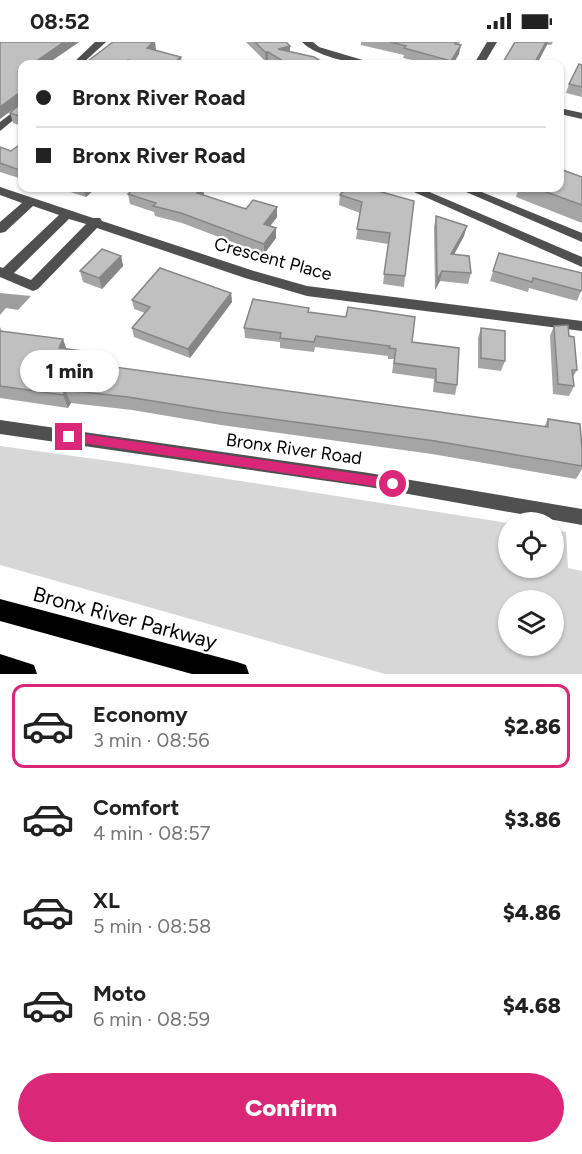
<!DOCTYPE html>
<html lang="en">
<head>
<meta charset="utf-8">
<style>
  :root { --surface:#fff; --page:#f2f2f2; --text:#222; --muted:#767676; --line:#e0e0e0; --accent:#db2777 }
  body { margin:0; font-family:Figtree,sans-serif; background:var(--page); color:var(--text); height:100vh; display:flex; flex-direction:column; font-size:22px; white-space:nowrap }
  * { box-sizing:border-box; margin:0 }
  p { font-size:20px; color:var(--muted) }
  .icon { flex:none; width:33px; height:33px; fill:none; stroke:currentColor; stroke-width:2; stroke-linecap:round; stroke-linejoin:round }
  .map { position:relative; height:632px; overflow:hidden }
  .side { display:flex; flex-direction:column; background:var(--surface); flex:1 }
  .side>* { flex:none }
  .hud { position:absolute; left:18px; top:18px; width:546px; height:132px; border-radius:12px; box-shadow:0 2px 4px #0004; display:grid; align-content:center; height:132px; padding:0 18px; background:var(--surface) }
  .fabs { position:absolute; left:498px; top:470px; display:grid; gap:12px }
  .fabs a { display:grid; place-items:center; width:66px; height:66px; border-radius:50%; background:var(--surface); box-shadow:0 2px 4px #0004; font-size:30px }
  .end { position:absolute; width:27px; height:27px; margin:-14px; border:8px solid #db2777; background:#fff; box-shadow:0 0 0 3px #fff }
  .from { border-radius:50% }
  .bubble { position:absolute; height:42px; border-radius:21px; background:var(--surface); box-shadow:0 2px 4px #0004; font-size:20px; font-weight:800; line-height:42px; text-align:center }
  .hud b { display:flex; align-items:center; gap:21px; height:57px; font-size:22px }
  .hud b+b { border-top:2px solid var(--line) }
  .hud i { width:15px; height:15px; background:var(--text) }
  ul { padding:10px 0 0; list-style:none }
  li { display:flex; align-items:center; gap:18px; height:84px; margin:0 12px 9px; padding:0 6px; border:3px solid transparent; border-radius:12px }
  li div { flex:1 }
  li b { display:block; font-size:22px }
  li em { font-style:normal; font-weight:800 }
  li.selected { border-color:var(--accent) }
  li>.icon { width:54px; height:54px; stroke-width:1.5 }
  .action { display:flex; gap:12px; margin-top:auto; padding:12px 18px }
  .action a { flex:1; height:69px; border-radius:36px; background:var(--accent); color:#fff; font-size:24px; font-weight:800; line-height:69px; text-align:center }
  .status { display:flex; justify-content:space-between; align-items:center; height:42px; padding:0 30px; background:var(--surface); direction:ltr }
  .status svg { height:16px; fill:currentColor }
  .map>svg:first-child { display:block }
  .green { fill:#d7d7d7; fill-rule:evenodd }
  .water { fill:#9e9e9e }
  .lines { fill:none; stroke-linecap:round; stroke-linejoin:round }
  .minor { fill:#505050; fill-rule:evenodd }
  .highway { fill:#000; fill-rule:evenodd }
  .wall { fill:#a5a5a5 }
  .shaded-wall { fill:#868686 }
  .building { fill:#c0c0c0; stroke:#868686; stroke-width:1.5 }
  .route { fill:#db2777 }
  .labels { text-anchor:middle; stroke-width:4.5; stroke-linejoin:round; paint-order:stroke }
  .street-label { font-size:18px; fill:#000; stroke:#fff }
  .near-street-label { font-size:21px; fill:#000; stroke:#fff }
</style>
</head>
<body>
<div class="status"><b>08:52</b><svg viewBox="0 0 49 12"><path d="M0 12V9h3v3zM5 12V6h3v6zM10 12V3h3v9zM15 12V0h3v12zM26 1h20v11H26zM47 4h2v5h-2z"/></svg></div>
<div class="map">
<svg width="582" height="632" viewBox="0 0 582 632">
  <rect width="100%" height="100%" fill="#fff"/>
  <path class="green" d="M0,404L139,423L508,481V525H554V488L566,490L568,526L582,529V632H385L0,523ZM508,558H554V603H508Z"/>
  <path class="water" d="M0,251L31,254L18,268L6,266L0,273Z"/>
  <g class="lines">
    <g class="minor">
      <path d="M95,0H106L82,22H72Z"/>
      <path d="M302,0H313L319,5L376,22C357,24 315,14 302,0Z"/>
      <path d="M487,0H497L484,22H474Z"/>
      <path d="M22,63V71L0,89V80Z"/>
      <path d="M560,66L582,71V77L560,72Z"/>
      <path d="M0,145L93,176H100L102,179L254,229L307,244L582,279V289L307,254L245,236L97,186L38,247L33,249L0,235V225L3,226L59,173L33,164L5,190L0,191V180L22,161L0,153ZM69,177L86,182L31,238L14,231Z"/>
      <path d="M405,146H420L582,215V225Z"/>
      <path d="M457,146H472L582,191V200Z"/>
      <path d="M0,378L369,431L582,467V483L369,445L0,392Z"/>
    </g>
    <g class="highway">
      <path d="M0,557L237,620L246,623L249,632H192L0,579Z"/>
      <path d="M0,612L34,623L37,632H0Z"/>
    </g>
  </g>
  <g class="wall">
    <path d="M0,0H79L47,22H22V84L13,81L10,71L21,61Z"/>
    <path d="M246,0H286L290,4V10L326,22H273L268,19L266,20Z"/>
    <path d="M361,0H460L459,3V12L453,22H429L403,16L404,13L361,3Z"/>
    <path d="M515,0H553L551,3Z"/>
    <path d="M155,8L182,22H84L156,8Z"/>
    <path d="M582,23V55L566,51L569,42Z"/>
    <path d="M22,101V137L0,130V105L11,109Z"/>
    <path d="M582,135V181L516,155L519,146H560Z"/>
    <path d="M58,146H96L86,155Z"/>
    <path d="M114,146H203L204,153L246,167L277,165V175L270,184L276,196L264,212L182,181L155,174L154,170L130,162L128,152L130,150Z"/>
    <path d="M374,148L405,234L404,245L383,242L388,202L356,197L360,171L339,163L340,153Z"/>
    <path d="M436,174L464,194L454,212L471,231L468,242L440,239L435,248L434,185Z"/>
    <path d="M499,211L582,247L577,259L529,246L528,250L490,239Z"/>
    <path d="M121,214L123,224L102,247L83,240L80,229Z"/>
    <path d="M231,251L232,260L190,316L134,295L132,286L145,271L134,267L132,258Z"/>
    <path d="M309,266L308,270L412,300L457,343L455,353L433,350L434,337L392,331L394,317H388V314L315,305L314,310L280,306V300L245,296L244,286Z"/>
    <path d="M554,284L569,294L577,328L573,335L574,344L569,354L553,352L550,294Z"/>
    <path d="M0,285L2,289L67,306L88,322L544,385L548,377L582,407V427L576,437L432,412L221,383L132,368L71,361L68,366L0,356Z"/>
    <path d="M481,286L505,319L501,329L478,326V296Z"/>
  </g>
  <g class="shaded-wall">
    <path d="M64,0H79L47,22H32Z"/>
    <path d="M153,0H155L156,8L149,15L147,6Z"/>
    <path d="M546,0H548L547,3L537,22H534Z"/>
    <path d="M461,3L459,12L453,22H450L451,19Z"/>
    <path d="M290,4V14L278,7Z"/>
    <path d="M265,10H268V19L266,20Z"/>
    <path d="M181,15L182,22H172Z"/>
    <path d="M128,18L129,22H122Z"/>
    <path d="M19,51L22,61L0,77V65Z"/>
    <path d="M83,146H96L86,155Z"/>
    <path d="M202,146H203L204,155L197,151Z"/>
    <path d="M277,165V175L264,192V182Z"/>
    <path d="M467,184L464,194L449,222L451,212Z"/>
    <path d="M276,186V196L264,212V202Z"/>
    <path d="M121,214L123,224L102,247L99,236Z"/>
    <path d="M442,229L440,239L435,248L437,238Z"/>
    <path d="M231,251L232,260L190,316L188,307Z"/>
    <path d="M63,297L68,311L59,306Z"/>
    <path d="M84,309L88,322L78,320Z"/>
    <path d="M65,348L71,361L68,366L63,353Z"/>
  </g>
  <g class="building">
    <path d="M0,0H64L32,22H22V75L10,71L21,61L19,51L0,65Z"/>
    <path d="M113,0H153L147,6L181,15L172,22H147L128,18L122,22H84Z"/>
    <path d="M255,0H286L290,4L278,7L314,15L326,22H288L268,10H265Z"/>
    <path d="M390,0H456L455,2L461,3L451,19L404,6L406,4Z"/>
    <path d="M515,0H546L534,22H502Z"/>
    <path d="M333,20L344,22H331Z"/>
    <path d="M579,22L582,23V45L569,42Z"/>
    <path d="M22,101V129L0,121V105L11,109Z"/>
    <path d="M560,127L582,135V163L535,146H560Z"/>
    <path d="M135,146H202L197,151L246,167L253,158L277,165L264,182L276,186L264,202L181,171L153,164L156,161L128,152Z"/>
    <path d="M346,146H372L371,147L414,159L405,234L384,232L390,191L357,187L362,160L340,153Z"/>
    <path d="M436,174L467,184L451,212L469,214L471,231L442,229L437,238Z"/>
    <path d="M102,207L121,214L99,236L80,229Z"/>
    <path d="M499,211L582,231V249L533,236L532,240L493,229Z"/>
    <path d="M160,226L231,251L188,307L132,286L150,265L132,258Z"/>
    <path d="M253,257L309,266L308,270L346,275L348,265L415,275L412,300L459,306L457,343L436,340V327L394,321L396,307L389,306L390,304L316,294L314,300L280,296L281,291L244,286Z"/>
    <path d="M568,283L569,294L574,295L577,328H572L574,344L558,342L554,284Z"/>
    <path d="M481,286L505,289V319L481,316Z"/>
    <path d="M0,289L63,297L59,306L84,309L78,320L548,385V377L580,382L582,407V424L435,399L220,370L128,355L65,348L63,353L0,344Z"/>
  </g>
  <path class="route" d="M69,390L393,437L399,442L393,447L69,399L64,395Z"/>
  <g class="labels">
    <g class="street-label">
      <text transform="translate(273 217) rotate(15)" y="6">Crescent Place</text>
      <text transform="translate(294 407) rotate(8)" y="6">Bronx River Road</text>
    </g>
    <g class="near-street-label">
      <text transform="translate(125 576) rotate(15)" y="7">Bronx River Parkway</text>
    </g>
  </g>
</svg>
<div class="fabs">
<a><svg class="icon" aria-label="locate" viewBox="0 0 24 24"><circle cx="12" cy="12" r="6"/><path d="M12 2v4M12 18v4M2 12h4M18 12h4"/></svg></a>
<a><svg class="icon" aria-label="layers" viewBox="0 0 24 24"><path d="M12 4l9 5-9 5-9-5zM3 14l9 5 9-5"/></svg></a>
</div>
<i class="end from" style="left:393px;top:442px"></i>
<i class="end" style="left:69px;top:395px"></i>
<div class="bubble" style="left:20px;top:308px;width:99px">1 min</div>
<div class="hud">
<b><i class="from"></i>Bronx River Road</b>
<b><i></i>Bronx River Road</b>
</div>
</div>
<section class="side">
<ul>
<li class="selected"><svg class="icon" aria-label="car" viewBox="0 0 24 24"><path d="M5 17H2v-5l4-1 3-4h7l3 4 3 1v5h-3M9 17h6M6 11h13"/><circle cx="7" cy="17" r="2"/><circle cx="17" cy="17" r="2"/></svg><div><b>Economy</b><p>3 min · 08:56</p></div><em>$2.86</em></li>
<li><svg class="icon" aria-label="car" viewBox="0 0 24 24"><path d="M5 17H2v-5l4-1 3-4h7l3 4 3 1v5h-3M9 17h6M6 11h13"/><circle cx="7" cy="17" r="2"/><circle cx="17" cy="17" r="2"/></svg><div><b>Comfort</b><p>4 min · 08:57</p></div><em>$3.86</em></li>
<li><svg class="icon" aria-label="car" viewBox="0 0 24 24"><path d="M5 17H2v-5l4-1 3-4h7l3 4 3 1v5h-3M9 17h6M6 11h13"/><circle cx="7" cy="17" r="2"/><circle cx="17" cy="17" r="2"/></svg><div><b>XL</b><p>5 min · 08:58</p></div><em>$4.86</em></li>
<li><svg class="icon" aria-label="car" viewBox="0 0 24 24"><path d="M5 17H2v-5l4-1 3-4h7l3 4 3 1v5h-3M9 17h6M6 11h13"/><circle cx="7" cy="17" r="2"/><circle cx="17" cy="17" r="2"/></svg><div><b>Moto</b><p>6 min · 08:59</p></div><em>$4.68</em></li>
</ul>
<div class="action"><a>Confirm</a></div>
</section>
</body>
</html>
